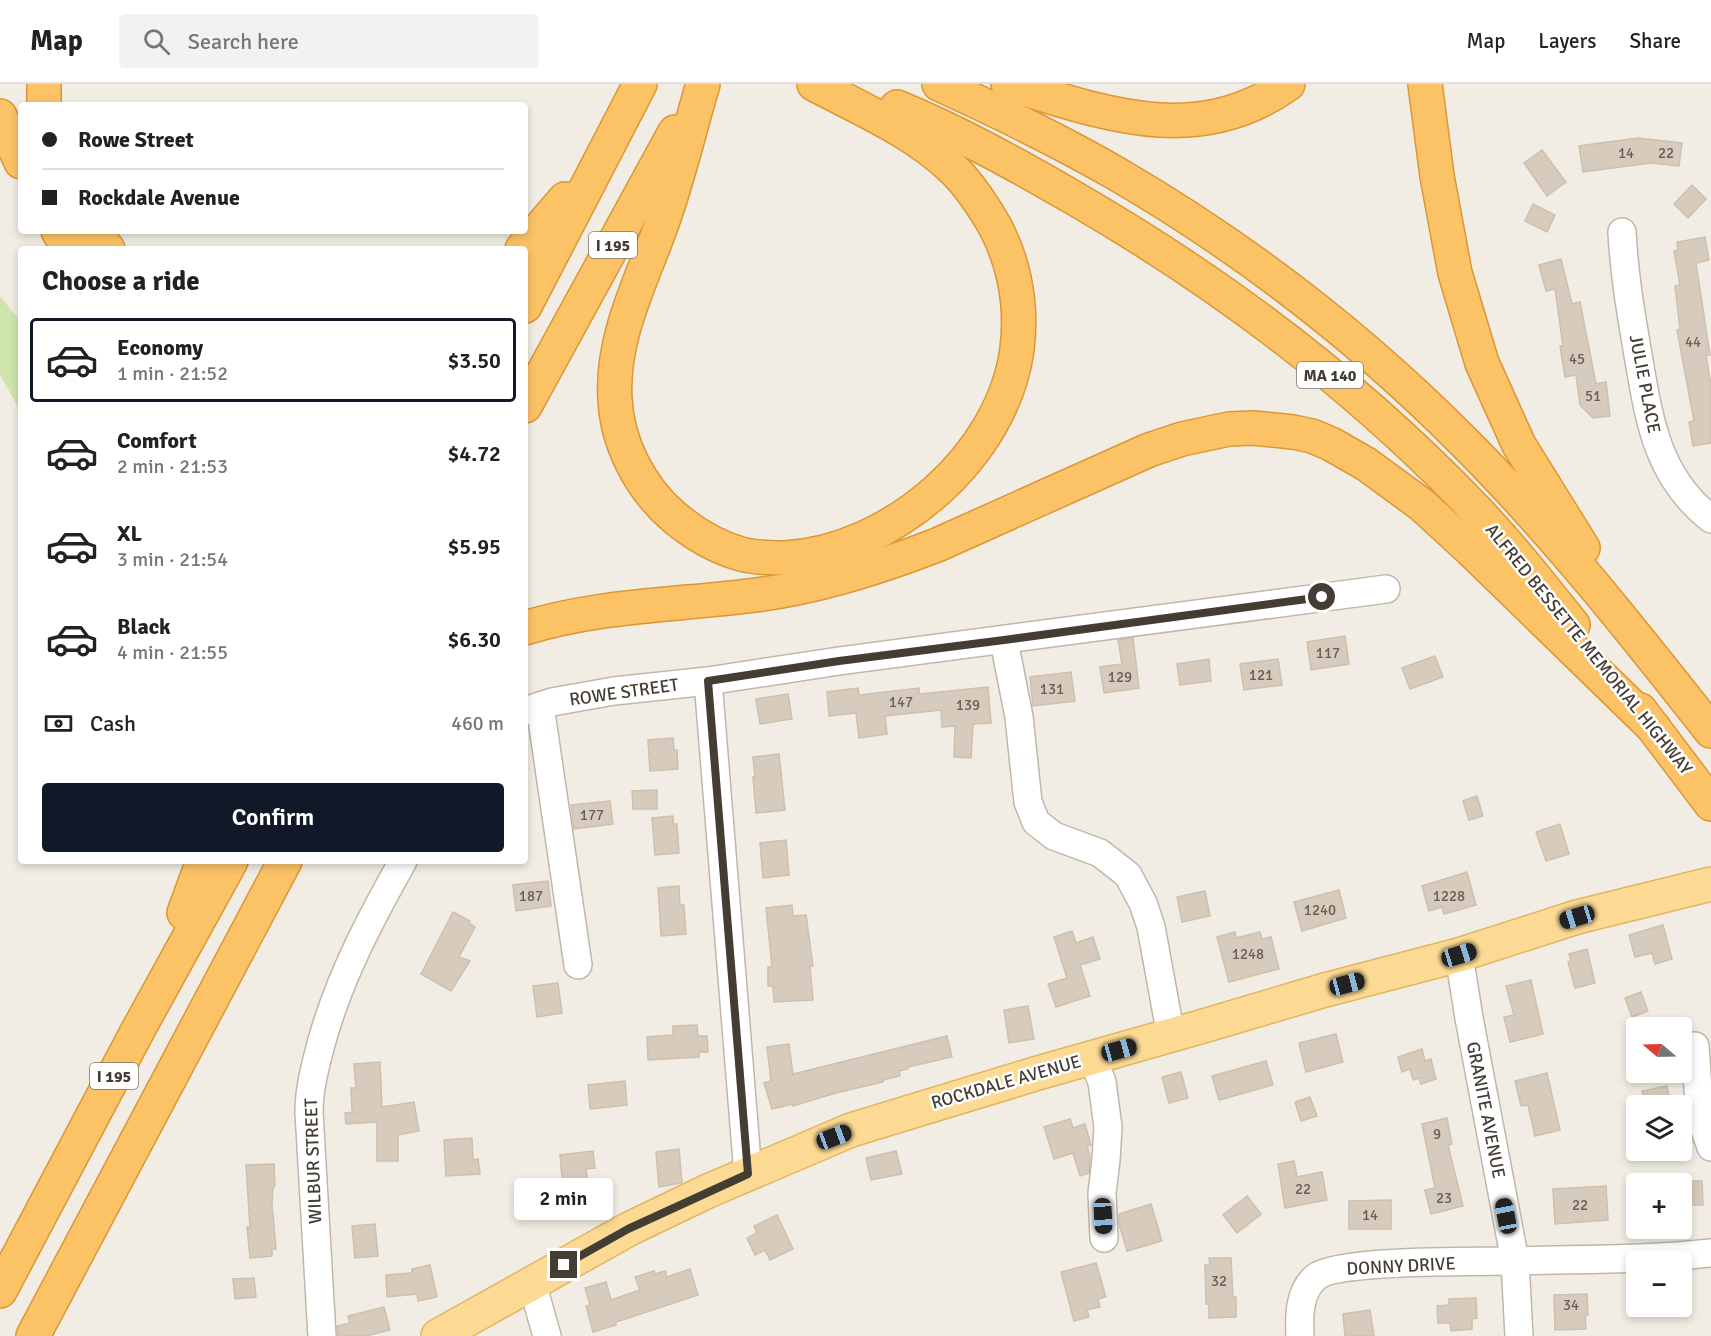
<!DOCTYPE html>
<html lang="en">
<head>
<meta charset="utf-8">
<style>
  :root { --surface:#fff; --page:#f2f2f2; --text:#222; --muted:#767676; --line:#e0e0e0; --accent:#111827 }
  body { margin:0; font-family:Signika,sans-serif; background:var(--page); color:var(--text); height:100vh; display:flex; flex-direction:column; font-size:22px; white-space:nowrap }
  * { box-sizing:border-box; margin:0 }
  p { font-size:20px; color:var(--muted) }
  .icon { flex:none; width:33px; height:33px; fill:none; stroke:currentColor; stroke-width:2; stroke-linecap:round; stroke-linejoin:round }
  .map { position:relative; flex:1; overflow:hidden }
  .sheet { position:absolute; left:18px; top:162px; width:510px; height:618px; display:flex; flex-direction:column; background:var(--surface); border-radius:6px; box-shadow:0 3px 9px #0003 }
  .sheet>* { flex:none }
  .top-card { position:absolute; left:18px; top:18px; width:510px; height:132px; border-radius:6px; box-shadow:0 3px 9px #0003; display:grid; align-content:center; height:132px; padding:0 24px; background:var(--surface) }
  .needle { width:39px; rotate:289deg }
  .fabs { position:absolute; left:1626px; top:933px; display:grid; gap:12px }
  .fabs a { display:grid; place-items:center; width:66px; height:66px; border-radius:6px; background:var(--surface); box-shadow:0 3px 9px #0003; font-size:30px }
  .end { position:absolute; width:27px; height:27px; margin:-14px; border:8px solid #443d34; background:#fff; box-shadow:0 0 0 3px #fff }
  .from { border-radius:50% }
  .bubble { position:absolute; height:42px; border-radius:6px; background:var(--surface); box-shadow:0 3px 9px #0003; font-size:20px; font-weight:600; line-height:42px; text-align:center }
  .car { position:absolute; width:18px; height:36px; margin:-18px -9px; border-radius:8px; box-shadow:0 0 4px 2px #0007; background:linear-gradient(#222 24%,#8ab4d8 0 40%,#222 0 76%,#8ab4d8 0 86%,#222 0) }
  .top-card b { display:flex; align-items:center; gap:21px; height:57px; font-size:22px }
  .top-card b+b { border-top:2px solid var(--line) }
  .top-card i { width:15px; height:15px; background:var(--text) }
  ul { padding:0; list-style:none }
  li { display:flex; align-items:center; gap:18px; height:84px; margin:0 12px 9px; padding:0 12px; border:3px solid transparent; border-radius:6px }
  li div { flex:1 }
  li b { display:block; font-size:22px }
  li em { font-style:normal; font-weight:600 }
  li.on { border-color:var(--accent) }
  li>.icon { width:54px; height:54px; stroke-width:1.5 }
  h2 { padding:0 24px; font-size:27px; line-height:72px }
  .pay { display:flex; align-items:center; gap:15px; height:66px; padding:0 24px; font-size:22px }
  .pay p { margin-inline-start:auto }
  .primary-button { display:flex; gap:12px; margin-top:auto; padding:12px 24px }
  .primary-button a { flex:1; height:69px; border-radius:6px; background:var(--accent); color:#fff; font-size:24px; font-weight:600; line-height:69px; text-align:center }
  header { display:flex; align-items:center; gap:36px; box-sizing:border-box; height:84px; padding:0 30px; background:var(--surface); border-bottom:2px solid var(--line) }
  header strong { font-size:28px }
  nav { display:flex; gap:33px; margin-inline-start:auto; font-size:21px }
  .search { width:420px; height:54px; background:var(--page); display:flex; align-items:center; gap:15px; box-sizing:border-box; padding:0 21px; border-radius:6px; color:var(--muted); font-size:22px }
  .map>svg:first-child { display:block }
  .green { fill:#cee6ad }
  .building { fill:#d6cbbd; stroke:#cdc0ad; stroke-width:1.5 }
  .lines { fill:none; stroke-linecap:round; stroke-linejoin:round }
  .minor-casing { stroke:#c0b7aa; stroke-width:30 }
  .major-casing { stroke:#e1b663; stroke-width:36 }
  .highway-casing { stroke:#da9736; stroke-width:36 }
  .minor { stroke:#fff; stroke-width:27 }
  .major { stroke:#fcda93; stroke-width:33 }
  .highway { stroke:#fbc366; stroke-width:33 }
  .route { stroke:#443d34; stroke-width:8 }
  .labels { text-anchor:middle; stroke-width:5; stroke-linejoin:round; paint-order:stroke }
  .number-label { font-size:15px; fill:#686056 }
  .shield { fill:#fff; stroke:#7c7771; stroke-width:1.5 }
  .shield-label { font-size:16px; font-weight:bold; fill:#443d34 }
  .street-label { font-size:18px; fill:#443d34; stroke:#fff }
</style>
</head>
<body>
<header>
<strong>Map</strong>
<div class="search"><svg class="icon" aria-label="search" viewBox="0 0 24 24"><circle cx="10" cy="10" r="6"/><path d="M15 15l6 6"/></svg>Search here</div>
<nav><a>Map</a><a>Layers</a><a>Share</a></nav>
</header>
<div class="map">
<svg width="1711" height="1252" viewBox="0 0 1711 1252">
  <rect width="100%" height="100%" fill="#f2ede4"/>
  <path class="green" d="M0,212L21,238V328L0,291Z"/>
  <g class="building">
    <path d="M1638,54L1682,59L1679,82L1651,79L1583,88L1579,62Z"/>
    <path d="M1542,66L1566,98L1547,112L1524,79Z"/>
    <path d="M1692,101L1706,115L1688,134L1674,120Z"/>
    <path d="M1533,120L1555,131L1547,148L1525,137Z"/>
    <path d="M1705,153L1709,176L1696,179L1710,271H1706L1711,301V359L1693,362L1689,338L1694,337L1677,246L1680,245L1675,202L1680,201L1674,167L1678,166L1677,158Z"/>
    <path d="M1561,175L1572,220L1580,218L1596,300L1606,298L1610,332L1593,334L1580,321L1576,291L1565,293L1560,262H1563L1555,205L1546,207L1539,181Z"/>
    <path d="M1345,552L1349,580L1311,586L1307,558Z"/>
    <path d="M1133,554L1139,604L1104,609L1100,583L1122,580L1118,556Z"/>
    <path d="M1435,572L1443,593L1410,605L1402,584Z"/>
    <path d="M1209,575L1211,597L1180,601L1177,580Z"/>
    <path d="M1278,575L1282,601L1244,606L1240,580Z"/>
    <path d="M1071,588L1075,617L1033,622L1030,593Z"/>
    <path d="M988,603L991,639L973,640L971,674L954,673L955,642L942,643L941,626L885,632L887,650L859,654L856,629L829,632L827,608L858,604L859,611L919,604V610Z"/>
    <path d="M788,610L792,635L760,640L756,615Z"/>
    <path d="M673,654L674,666H677L678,685L650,687L648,656Z"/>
    <path d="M779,670L785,726L756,729L753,693H755L753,673Z"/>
    <path d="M657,706V725H633L632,707Z"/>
    <path d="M1477,712L1483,732L1469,736L1463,717Z"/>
    <path d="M610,717L613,740L574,745L571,721Z"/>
    <path d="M673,732V740H677L679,769L655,771L652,734Z"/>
    <path d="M1560,740L1569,770L1546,777L1536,748Z"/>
    <path d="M786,756L789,791L763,794L760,759Z"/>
    <path d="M1467,788L1476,821L1444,830L1442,823L1429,827L1422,802Z"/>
    <path d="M548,797L551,822L516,827L513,801Z"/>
    <path d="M679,802L680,821H684L686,850L661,852L658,804Z"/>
    <path d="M1339,806L1346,834L1302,847L1294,818Z"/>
    <path d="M1205,807L1210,832L1182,838L1177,813Z"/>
    <path d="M792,821L793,832L806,831L813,882H810L813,916L774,918L773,902H768V883H772L766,824Z"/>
    <path d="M453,828L470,837L469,839L475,843L459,873L470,877L451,907L421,890Z"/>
    <path d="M1663,841L1672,875L1655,880L1652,869L1635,873L1629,851Z"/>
    <path d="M1072,847L1076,859L1093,853L1100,875L1080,881L1090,912L1056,923L1048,900L1067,894L1054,853Z"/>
    <path d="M1235,848L1236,854L1260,848L1262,855L1271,853L1279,885L1229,898L1217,853Z"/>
    <path d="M1587,865L1595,899L1575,904L1568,878L1571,877L1569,870Z"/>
    <path d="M1531,896L1543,950L1510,958L1504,933L1514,931L1506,902Z"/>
    <path d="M558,899L562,929L537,933L533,902Z"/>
    <path d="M1641,908L1648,927L1632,933L1625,914Z"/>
    <path d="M1028,922L1034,955L1009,959L1004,926Z"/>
    <path d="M697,941L698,952H707L708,968H699V973L648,976L647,953L673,951V942Z"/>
    <path d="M1336,950L1343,978L1306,988L1299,959Z"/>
    <path d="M947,952L952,973L908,983V985L899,987L900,992L883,996V998L836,1009L793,1022V1020L772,1025L764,999L771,997L767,963L789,960L793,990Z"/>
    <path d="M1422,965L1425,977L1431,975L1436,995L1421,1000L1419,994L1413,996L1410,985L1402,988L1398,973Z"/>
    <path d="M1266,977L1273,1001L1219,1016L1212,992Z"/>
    <path d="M380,978L382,1023L414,1018L419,1047L398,1051V1077H377V1038L346,1040L345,1029L355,1028L352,1026L351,1004H356L354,980Z"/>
    <path d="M1181,988L1188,1014L1169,1019L1162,993Z"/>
    <path d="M1547,989L1560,1046L1535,1052L1528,1021L1521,1022L1515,997Z"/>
    <path d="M625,997L627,1021L590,1025L588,1001Z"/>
    <path d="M1667,1002L1671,1022H1645L1642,1007Z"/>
    <path d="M1310,1013L1317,1032L1301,1037L1295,1018Z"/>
    <path d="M1447,1034L1452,1060L1448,1061L1463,1122L1431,1130L1425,1106L1435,1104L1422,1040Z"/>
    <path d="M1070,1035L1073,1044L1085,1040L1091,1061L1087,1062L1090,1072L1089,1089L1080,1092L1073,1069L1054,1075L1044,1043Z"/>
    <path d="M472,1054L473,1076L478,1075L480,1090L446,1092L444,1056Z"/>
    <path d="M679,1065L682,1099L659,1103L656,1068Z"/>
    <path d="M593,1067L595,1084L586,1085L589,1103L563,1105L560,1071Z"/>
    <path d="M896,1067L902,1090L871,1096L866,1074Z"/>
    <path d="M1294,1077L1297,1093L1322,1088L1327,1116L1285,1124L1278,1080Z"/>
    <path d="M274,1080L275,1102L273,1103L272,1120L276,1165H272V1172L250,1174L247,1143H250L246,1081Z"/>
    <path d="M1682,1097H1702L1703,1121H1682Z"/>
    <path d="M1606,1102L1608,1136L1555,1140L1553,1105Z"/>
    <path d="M1247,1112L1261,1130L1237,1149L1223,1131Z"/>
    <path d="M1391,1116V1145H1349V1117Z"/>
    <path d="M1151,1120L1162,1157L1127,1167L1119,1140V1130Z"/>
    <path d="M777,1131L793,1165L770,1176L765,1166L755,1171L747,1154L757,1149L754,1142Z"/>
    <path d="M375,1140L378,1172L355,1174L352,1142Z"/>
    <path d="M1209,1174H1231L1233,1213H1236V1233L1209,1234V1220H1206L1205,1181L1210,1180Z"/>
    <path d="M1096,1179L1106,1213L1098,1215L1100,1223L1087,1226L1089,1233L1074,1237L1061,1188Z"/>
    <path d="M430,1181L437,1213L418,1217L417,1210L387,1213L386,1191L412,1189V1185Z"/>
    <path d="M690,1185L698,1211L616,1238V1241L593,1248L586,1222L590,1221L585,1204L606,1198L611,1216L640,1206L635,1193L654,1187L655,1190L665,1187L667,1193Z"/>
    <path d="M254,1194L256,1213L235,1215L233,1195Z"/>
    <path d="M1587,1210L1588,1231L1585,1232L1586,1245L1555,1246L1554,1211Z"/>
    <path d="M1476,1214L1477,1234L1472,1235V1245L1451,1247L1450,1239H1438L1437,1222L1449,1221V1215Z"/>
    <path d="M384,1223L390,1246L366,1252H338L337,1242L350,1239L348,1232Z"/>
    <path d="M1370,1226L1374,1252H1345L1343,1230Z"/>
  </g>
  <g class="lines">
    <g class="minor-casing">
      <g id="minor">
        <path d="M1622,148C1624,189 1631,230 1638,271C1649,334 1656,392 1711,435"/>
        <path d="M1004,557L1019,633L1028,718L1036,738L1054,752L1100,769L1128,791L1143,819L1151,843L1171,952"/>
        <path d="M708,597L748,1090"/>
        <path d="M540,622L578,881"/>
        <path d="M525,627L552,618L614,607L708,597L839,577L1386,505"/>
        <path d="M1459,871L1469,934L1515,1177L1519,1252"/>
        <path d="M1695,962C1698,999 1697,1029 1711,1063"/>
        <path d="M1092,973L1102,998L1108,1043L1106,1076L1102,1109L1104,1154"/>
        <path d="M532,1199L547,1252"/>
        <path d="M322,1252L309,1028C309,1005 315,983 321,960C339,894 370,836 403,777"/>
        <path d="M1300,1252C1299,1232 1299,1207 1316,1193C1338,1175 1480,1178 1515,1177C1580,1175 1646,1176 1711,1169"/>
      </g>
    </g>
    <g class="major-casing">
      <path id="major" d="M438,1252L629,1145L708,1107L851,1046L1038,989L1200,943L1325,906L1459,871L1577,833L1711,800"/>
    </g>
    <g class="highway-casing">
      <g id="highway">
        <path d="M703,0C689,47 678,96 661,142C641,198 611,254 615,315C617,359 640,404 674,433C693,449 716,463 741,470C755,474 771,474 785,474C892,468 1003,372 1017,265C1023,218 1013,169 987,129C977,113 966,97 952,84C913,47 861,25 814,0"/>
        <path d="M939,0C1000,28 1060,57 1117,90C1244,164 1362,255 1465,359C1554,448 1633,548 1711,647"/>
        <path d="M1008,0C1103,29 1198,65 1288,0"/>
        <path d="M1425,0L1437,92L1455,189L1482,279L1519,361L1583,464"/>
        <path d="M44,21V0"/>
        <path d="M897,23C958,48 1017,81 1074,114C1223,200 1358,302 1477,427C1511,463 1542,502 1573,541"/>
        <path d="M0,32L21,78"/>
        <path d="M58,147L69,165"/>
        <path d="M93,147L108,165"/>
        <path d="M522,165L565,115"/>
        <path d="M525,222L640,0"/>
        <path d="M525,322L675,48"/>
        <path d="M525,544C599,521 679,521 756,511C818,503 878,484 937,461L1149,366L1182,355L1229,345L1253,344L1293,348L1312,352L1331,360L1366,380L1422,421L1471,466L1654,644"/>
        <path d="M1640,626L1711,720"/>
        <path d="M184,829L203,777"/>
        <path d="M0,1207L138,946L231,777"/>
        <path d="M33,1252L285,777"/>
      </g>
    </g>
    <use href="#minor" class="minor"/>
    <use href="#major" class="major"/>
    <use href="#highway" class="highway"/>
  </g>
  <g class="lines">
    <path class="route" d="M564,1181L628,1145L748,1090L708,597L839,577L1004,556L1322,513"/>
  </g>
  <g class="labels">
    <g class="number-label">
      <text x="1626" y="74">14</text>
      <text x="1666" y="74">22</text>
      <text x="1693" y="263">44</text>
      <text x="1577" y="280">45</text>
      <text x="1593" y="317">51</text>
      <text x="1328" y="574">117</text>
      <text x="1261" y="596">121</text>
      <text x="1120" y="598">129</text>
      <text x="1052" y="610">131</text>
      <text x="901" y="623">147</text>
      <text x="968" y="626">139</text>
      <text x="592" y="736">177</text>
      <text x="531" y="817">187</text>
      <text x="1449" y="817">1228</text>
      <text x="1320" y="831">1240</text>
      <text x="1248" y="875">1248</text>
      <text x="1437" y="1055">9</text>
      <text x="1303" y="1110">22</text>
      <text x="1444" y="1119">23</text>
      <text x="1580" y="1126">22</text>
      <text x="1370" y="1136">14</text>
      <text x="1219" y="1202">32</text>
      <text x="1571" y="1226">34</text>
    </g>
    <g class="shield">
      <rect x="589" y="148" width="48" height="26" rx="4.5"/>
      <rect x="1297" y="278" width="66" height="26" rx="4.5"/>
      <rect x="90" y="979" width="48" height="26" rx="4.5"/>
    </g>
    <g class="shield-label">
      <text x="613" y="167">I 195</text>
      <text x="1330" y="297">MA 140</text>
      <text x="114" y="998">I 195</text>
    </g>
    <g class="street-label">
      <text transform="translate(1645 300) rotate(79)" y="6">JULIE PLACE</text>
      <text transform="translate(1589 565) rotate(51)" y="6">ALFRED BESSETTE MEMORIAL HIGHWAY</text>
      <text transform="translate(624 608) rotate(-8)" y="6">ROWE STREET</text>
      <text transform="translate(1006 998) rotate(-16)" y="6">ROCKDALE AVENUE</text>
      <text transform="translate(1486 1026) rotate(79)" y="6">GRANITE AVENUE</text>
      <text transform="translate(313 1077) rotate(-92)" y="6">WILBUR STREET</text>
      <text transform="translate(1401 1182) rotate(-3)" y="6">DONNY DRIVE</text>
    </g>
  </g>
</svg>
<div class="fabs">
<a><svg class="needle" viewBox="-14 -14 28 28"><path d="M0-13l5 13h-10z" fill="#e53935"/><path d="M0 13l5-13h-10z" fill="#767676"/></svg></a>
<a><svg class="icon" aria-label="layers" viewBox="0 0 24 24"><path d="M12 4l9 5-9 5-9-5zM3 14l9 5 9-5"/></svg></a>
<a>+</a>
<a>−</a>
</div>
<i class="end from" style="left:1322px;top:513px"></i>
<i class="end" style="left:564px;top:1181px"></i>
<div class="bubble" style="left:514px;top:1094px;width:99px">2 min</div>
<i class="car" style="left:1577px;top:833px;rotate:253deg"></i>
<i class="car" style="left:1459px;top:871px;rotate:73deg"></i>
<i class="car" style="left:1347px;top:900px;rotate:75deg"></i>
<i class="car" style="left:1119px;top:966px;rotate:75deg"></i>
<i class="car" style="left:834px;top:1053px;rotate:69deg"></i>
<i class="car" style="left:1103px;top:1132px;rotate:177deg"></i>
<i class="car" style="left:1506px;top:1132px;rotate:349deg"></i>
<div class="top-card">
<b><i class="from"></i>Rowe Street</b>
<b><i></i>Rockdale Avenue</b>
</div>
<section class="sheet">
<h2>Choose a ride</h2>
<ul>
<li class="on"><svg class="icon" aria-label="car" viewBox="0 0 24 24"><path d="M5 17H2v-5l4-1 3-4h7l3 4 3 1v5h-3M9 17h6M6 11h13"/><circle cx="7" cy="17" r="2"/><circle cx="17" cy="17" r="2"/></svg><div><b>Economy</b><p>1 min · 21:52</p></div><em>$3.50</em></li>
<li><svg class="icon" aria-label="car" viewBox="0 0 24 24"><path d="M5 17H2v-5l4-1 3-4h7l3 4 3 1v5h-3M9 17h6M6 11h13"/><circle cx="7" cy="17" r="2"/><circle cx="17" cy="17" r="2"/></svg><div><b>Comfort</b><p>2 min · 21:53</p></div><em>$4.72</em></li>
<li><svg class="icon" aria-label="car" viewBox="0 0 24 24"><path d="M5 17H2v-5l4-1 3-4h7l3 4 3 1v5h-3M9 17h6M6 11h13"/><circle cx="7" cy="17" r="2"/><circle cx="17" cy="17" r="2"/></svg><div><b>XL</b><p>3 min · 21:54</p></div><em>$5.95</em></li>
<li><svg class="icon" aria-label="car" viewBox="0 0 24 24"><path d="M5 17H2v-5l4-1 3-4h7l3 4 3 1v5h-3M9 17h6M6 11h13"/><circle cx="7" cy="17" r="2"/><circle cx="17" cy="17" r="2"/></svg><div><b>Black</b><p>4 min · 21:55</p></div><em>$6.30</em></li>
</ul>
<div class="pay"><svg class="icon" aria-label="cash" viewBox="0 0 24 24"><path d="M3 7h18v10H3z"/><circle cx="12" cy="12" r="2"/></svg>Cash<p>460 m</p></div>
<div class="primary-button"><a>Confirm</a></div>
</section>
</div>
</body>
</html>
